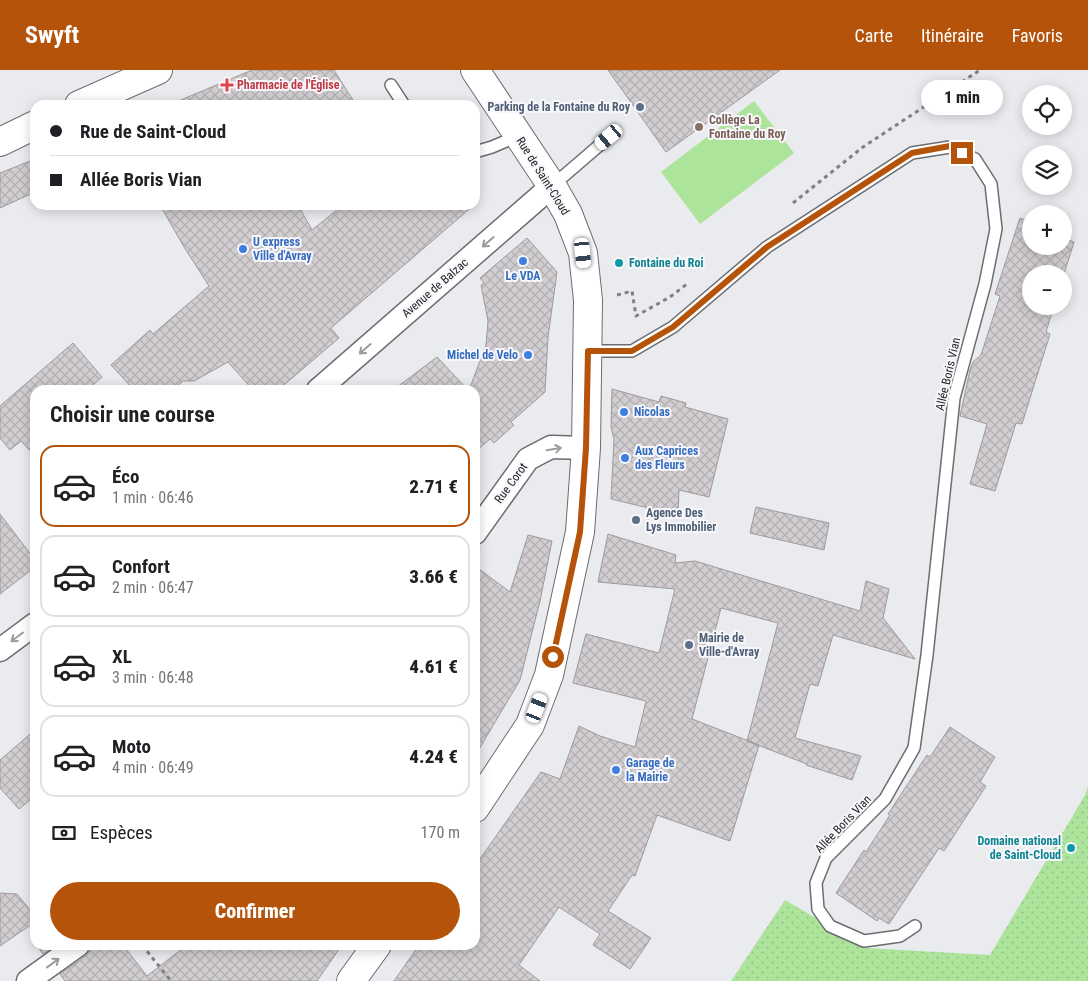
<!DOCTYPE html>
<html lang="fr">
<head>
<meta charset="utf-8">
<style>
  :root { --surface:#fff; --page:#f2f2f2; --text:#202124; --muted:#757577; --line:#e0e0e0; --accent:#b45309 }
  body { margin:0; font-family:"Roboto Condensed",sans-serif; background:var(--page); color:var(--text); height:100vh; display:flex; flex-direction:column; font-size:19px; white-space:nowrap }
  * { box-sizing:border-box; margin:0 }
  p { font-size:16px; color:var(--muted) }
  .icon { flex:none; width:28px; height:28px; fill:none; stroke:currentColor; stroke-width:2; stroke-linecap:round; stroke-linejoin:round }
  .map { position:relative; flex:1; overflow:hidden }
  .drawer { position:absolute; left:30px; top:315px; width:450px; height:565px; display:flex; flex-direction:column; background:var(--surface); border-radius:15px; box-shadow:0 2px 12px #0003 }
  .drawer>* { flex:none }
  .banner { position:absolute; left:30px; top:30px; width:450px; height:110px; border-radius:15px; box-shadow:0 2px 12px #0003; display:grid; align-content:center; height:110px; padding:0 20px; background:var(--surface) }
  .tools { position:absolute; left:1022px; top:15px; display:grid; gap:10px }
  .tools a { display:grid; place-items:center; width:50px; height:50px; border-radius:50%; background:var(--surface); box-shadow:0 2px 12px #0003; font-size:25px }
  .end { position:absolute; width:22px; height:22px; margin:-11px; border:6px solid #b45309; background:#fff; box-shadow:0 0 0 2px #fff }
  .from { border-radius:50% }
  .bubble { position:absolute; height:35px; border-radius:18px; background:var(--surface); box-shadow:0 2px 12px #0003; font-size:16px; font-weight:800; line-height:35px; text-align:center }
  .car { position:absolute; width:15px; height:30px; margin:-15px -8px; border-radius:6px; box-shadow:0 0 4px 1px #0007; background:linear-gradient(#fff 24%,#345 0 40%,#fff 0 76%,#345 0 86%,#fff 0) }
  .banner b { display:flex; align-items:center; gap:18px; height:48px; font-size:19px }
  .banner b+b { border-top:1px solid var(--line) }
  .banner i { width:12px; height:12px; background:var(--text) }
  ul { padding:0; list-style:none }
  li { display:flex; align-items:center; gap:15px; height:82px; margin:0 10px 8px; padding:0 10px; border:2px solid var(--line); border-radius:15px }
  li div { flex:1 }
  li b { display:block; font-size:19px }
  li em { font-style:normal; font-weight:800 }
  li.active { border-color:var(--accent) }
  li>.icon { width:45px; height:45px; stroke-width:1.5 }
  h2 { padding:0 20px; font-size:22px; line-height:60px }
  .pay { display:flex; align-items:center; gap:12px; height:55px; padding:0 20px; font-size:19px }
  .pay p { margin-inline-start:auto }
  .button { display:flex; gap:10px; margin-top:auto; padding:10px 20px }
  .button a { flex:1; height:58px; border-radius:30px; background:var(--accent); color:#fff; font-size:20px; font-weight:800; line-height:58px; text-align:center }
  header { display:flex; align-items:center; gap:30px; box-sizing:border-box; height:70px; padding:0 25px; background:var(--accent); color:#fff }
  header strong { font-size:24px }
  nav { display:flex; gap:28px; margin-inline-start:auto; font-size:18px }
  .map>svg:first-child { display:block }
  .park { fill:url(#park-dots) }
  .pitch { fill:#ade49b }
  .building { fill:url(#building-cross-hatch); stroke:#9e9a9e }
  .lines { fill:none; stroke-linecap:round; stroke-linejoin:round }
  .service-casing { stroke:#6c6d71; stroke-width:14 }
  .minor-casing { stroke:#6c6d71; stroke-width:25 }
  .secondary-casing { stroke:#6c6d71; stroke-width:30 }
  .path { stroke:#808183; stroke-width:3; stroke-dasharray:4 4; stroke-linecap:butt }
  .service { stroke:#fff; stroke-width:11 }
  .minor { stroke:#fff; stroke-width:22 }
  .secondary { stroke:#fff; stroke-width:28 }
  .oneway { stroke:#9c9c9d }
  .route { stroke:#b45309; stroke-width:6 }
  .health-dot { fill:#e0444e; stroke:#f8f8fc; stroke-width:2 }
  .service-dot { fill:#5c6f8a; stroke:#f8f8fc; stroke-width:2 }
  .education-dot { fill:#8d6e63; stroke:#f8f8fc; stroke-width:2 }
  .shop-dot { fill:#3f7fe0; stroke:#f8f8fc; stroke-width:2 }
  .culture-dot { fill:#0f9aa8; stroke:#f8f8fc; stroke-width:2 }
  .labels { text-anchor:middle; stroke-width:4; stroke-linejoin:round; paint-order:stroke }
  .health-label { font-size:12px; font-weight:bold; fill:#be3a42; stroke:#f8f8fc; text-anchor:start }
  .service-label { font-size:12px; font-weight:bold; fill:#4e5e75; stroke:#f8f8fc; text-anchor:start }
  .education-label { font-size:12px; font-weight:bold; fill:#785e54; stroke:#f8f8fc; text-anchor:start }
  .street-label { font-size:12px; fill:#232425; stroke:#f8f8fc }
  .shop-label { font-size:12px; font-weight:bold; fill:#366cbe; stroke:#f8f8fc; text-anchor:start }
  .culture-label { font-size:12px; font-weight:bold; fill:#0d838f; stroke:#f8f8fc; text-anchor:start }
</style>
</head>
<body>
<header>
<strong>Swyft</strong>
<nav><a>Carte</a><a>Itinéraire</a><a>Favoris</a></nav>
</header>
<div class="map">
<svg width="1088" height="911" viewBox="0 0 1088 911">
  <defs>
    <pattern id="park-dots" width="8" height="8" patternUnits="userSpaceOnUse" patternTransform="scale(1.25)"><rect width="8" height="8" fill="#ade49b"/><path d="M2 2h.1M6 6h.1" fill="none" stroke="#95c385" stroke-width="1.8" stroke-linecap="round"/></pattern>
    <pattern id="building-cross-hatch" width="8" height="8" patternUnits="userSpaceOnUse" patternTransform="scale(1.25)"><rect width="8" height="8" fill="#d1cdd0"/><path d="M0 0l8 8M0 8l8-8" fill="none" stroke="#b3b0b2"/></pattern>
  </defs>
  <rect width="100%" height="100%" fill="#eaebef"/>
  <path class="park" d="M1088,717V911H731L785,830L867,878L990,885L1085,725Z"/>
  <path class="pitch" d="M754,31L794,83L700,154L661,102Z"/>
  <g class="building">
    <path d="M252,0H334L356,35H169Z"/>
    <path d="M608,0H780L666,82Z"/>
    <path d="M35,89V122L0,138V103Z"/>
    <path d="M160,135H298L312,160L343,135H474L331,258L339,268L278,320H253L228,292L194,311H183L173,320H134L111,295L150,260L153,264L209,216L184,177Z"/>
    <path d="M1020,148L1031,152V176H1064V163L1067,164L1066,169L1074,172L1064,204H1031V236H1054L1046,262L1050,264L1022,354L1016,353L995,421L970,414L987,354L960,346L970,300L973,292L981,285L1000,226L995,224Z"/>
    <path d="M527,168L557,202L548,267L545,322L511,352L514,355L494,373L490,369L475,382V320H469L486,275L488,251L481,215L484,213L480,208Z"/>
    <path d="M73,273L102,307L87,320H35V386L21,371L10,380L0,368V336Z"/>
    <path d="M437,287L468,320H393Z"/>
    <path d="M612,319L659,332L661,326L686,333L685,337L728,349L709,427L679,420L678,445L611,429L614,369L611,357Z"/>
    <path d="M756,437L829,453L824,480L750,463Z"/>
    <path d="M0,444L35,490V497L0,524Z"/>
    <path d="M608,464L676,485L675,493L695,491L860,541L866,511L889,519L883,548L915,589L833,565L818,616L810,614L795,668L861,686L852,710L806,695L807,694L747,671L778,553L721,538L692,649L759,675L730,771L657,745L635,806L632,805L608,841L651,868L630,899L593,875L600,864L559,837L519,895L540,911H394L419,875H475V796L541,702L560,709L579,656L600,666L635,677L646,631L573,613L586,564L659,583L675,519L598,512Z"/>
    <path d="M528,465L552,471L540,531L520,610L475,686V496L510,522Z"/>
    <path d="M950,657L995,687L980,712L986,716L944,781L939,778L889,854L879,848L877,851L836,823L864,780L866,782L890,745L888,744L927,685L930,687Z"/>
    <path d="M35,660V726L19,739L0,718V690Z"/>
    <path d="M0,823L17,824L35,846V852L0,876Z"/>
    <path d="M123,875L147,906L187,875H342L317,911H65L60,904L86,886L90,881L91,876Z"/>
    <path d="M38,877H53L43,884Z"/>
  </g>
  <g class="lines">
    <g class="service-casing">
      <g id="service">
        <path d="M391,15L404,35"/>
        <path d="M475,82L492,77L518,66"/>
        <path d="M552,116L609,67"/>
        <path d="M588,281H632L673,257L767,177L912,83L950,77L975,89L991,114L996,159L985,214L954,328L927,585L914,678L885,729L826,788L816,813L818,839L830,856L864,871L900,866L915,856"/>
      </g>
    </g>
    <g class="minor-casing">
      <g id="minor">
        <path d="M318,320L552,116"/>
        <path d="M475,463L528,389L551,377L586,378"/>
        <path d="M0,580L35,554"/>
        <path d="M28,911L78,875"/>
      </g>
    </g>
    <g class="secondary-casing">
      <g id="secondary">
        <path d="M475,0L552,116L568,144L583,183L588,230L586,378L580,462L549,605L530,655L475,738"/>
        <path d="M79,35L158,0"/>
        <path d="M0,72L35,55"/>
        <path d="M351,911L377,875"/>
      </g>
    </g>
    <g class="path">
      <path d="M793,133L863,77L980,0"/>
      <path d="M617,225L632,221L636,246L670,227L687,214"/>
      <path d="M142,875L171,911"/>
    </g>
    <use href="#service" class="service"/>
    <use href="#minor" class="minor"/>
    <use href="#secondary" class="secondary"/>
  </g>
  <defs><path id="oneway-shaft" d="M-6 0H5M1.5-3L5.5 0L1.5 3" fill="none" stroke-width="1.6" stroke-linecap="round" stroke-linejoin="round" transform="scale(1.25)"/></defs>
  <g class="oneway">
    <use href="#oneway-shaft" transform="translate(488 172) rotate(139)"/>
    <use href="#oneway-shaft" transform="translate(365 279) rotate(139)"/>
    <use href="#oneway-shaft" transform="translate(554 379) rotate(-9)"/>
    <use href="#oneway-shaft" transform="translate(17 567) rotate(143)"/>
    <use href="#oneway-shaft" transform="translate(53 893) rotate(-36)"/>
  </g>
  <g class="lines">
    <path class="route" d="M553,587L580,462L586,378L588,281H632L673,257L767,177L912,83L950,76L962,83"/>
  </g>
  <path class="health-dot" d="M224.5 7.5h5v5h5v5h-5v5h-5v-5h-5v-5h5z"/>
  <g class="service-dot">
    <circle cx="640" cy="37" r="5"/>
    <circle cx="636" cy="450" r="5"/>
    <circle cx="689" cy="575" r="5"/>
  </g>
  <circle class="education-dot" cx="699" cy="57" r="5"/>
  <g class="shop-dot">
    <circle cx="243" cy="179" r="5"/>
    <circle cx="523" cy="191" r="5"/>
    <circle cx="528" cy="285" r="5"/>
    <circle cx="624" cy="342" r="5"/>
    <circle cx="625" cy="388" r="5"/>
    <circle cx="616" cy="700" r="5"/>
  </g>
  <g class="culture-dot">
    <circle cx="619" cy="193" r="5"/>
    <circle cx="1071" cy="778" r="5"/>
  </g>
  <g class="labels">
    <g class="health-label">
      <text x="237" y="19">Pharmacie de l'Église</text>
    </g>
    <g class="service-label">
      <text x="630" y="41" text-anchor="end">Parking de la Fontaine du Roy</text>
      <text x="646" y="447">Agence Des<tspan x="646" dy="14">Lys Immobilier</tspan></text>
      <text x="699" y="572">Mairie de<tspan x="699" dy="14">Ville-d'Avray</tspan></text>
    </g>
    <g class="education-label">
      <text x="709" y="54">Collège La<tspan x="709" dy="14">Fontaine du Roy</tspan></text>
    </g>
    <g class="street-label">
      <text transform="translate(543 106) rotate(58)" y="4">Rue de Saint-Cloud</text>
      <text transform="translate(435 218) rotate(-41)" y="4">Avenue de Balzac</text>
      <text transform="translate(948 304) rotate(-77)" y="4">Allée Boris Vian</text>
      <text transform="translate(511 413) rotate(-54)" y="4">Rue Corot</text>
      <text transform="translate(843 754) rotate(-46)" y="4">Allée Boris Vian</text>
    </g>
    <g class="shop-label">
      <text x="253" y="176">U express<tspan x="253" dy="14">Ville d'Avray</tspan></text>
      <text x="523" y="210" text-anchor="middle">Le VDA</text>
      <text x="518" y="289" text-anchor="end">Michel de Velo</text>
      <text x="634" y="346">Nicolas</text>
      <text x="635" y="385">Aux Caprices<tspan x="635" dy="14">des Fleurs</tspan></text>
      <text x="626" y="697">Garage de<tspan x="626" dy="14">la Mairie</tspan></text>
    </g>
    <g class="culture-label">
      <text x="629" y="197">Fontaine du Roi</text>
      <text x="1061" y="775" text-anchor="end">Domaine national<tspan x="1061" dy="14">de Saint-Cloud</tspan></text>
    </g>
  </g>
</svg>
<div class="tools">
<a><svg class="icon" aria-label="locate" viewBox="0 0 24 24"><circle cx="12" cy="12" r="6"/><path d="M12 2v4M12 18v4M2 12h4M18 12h4"/></svg></a>
<a><svg class="icon" aria-label="layers" viewBox="0 0 24 24"><path d="M12 4l9 5-9 5-9-5zM3 14l9 5 9-5"/></svg></a>
<a>+</a>
<a>−</a>
</div>
<i class="end from" style="left:553px;top:587px"></i>
<i class="end" style="left:962px;top:83px"></i>
<div class="bubble" style="left:921px;top:10px;width:82px">1 min</div>
<i class="car" style="left:609px;top:67px;rotate:230deg"></i>
<i class="car" style="left:583px;top:183px;rotate:174deg"></i>
<i class="car" style="left:537px;top:638px;rotate:21deg"></i>
<div class="banner">
<b><i class="from"></i>Rue de Saint-Cloud</b>
<b><i></i>Allée Boris Vian</b>
</div>
<section class="drawer">
<h2>Choisir une course</h2>
<ul>
<li class="active"><svg class="icon" aria-label="car" viewBox="0 0 24 24"><path d="M5 17H2v-5l4-1 3-4h7l3 4 3 1v5h-3M9 17h6M6 11h13"/><circle cx="7" cy="17" r="2"/><circle cx="17" cy="17" r="2"/></svg><div><b>Éco</b><p>1 min · 06:46</p></div><em>2.71 €</em></li>
<li><svg class="icon" aria-label="car" viewBox="0 0 24 24"><path d="M5 17H2v-5l4-1 3-4h7l3 4 3 1v5h-3M9 17h6M6 11h13"/><circle cx="7" cy="17" r="2"/><circle cx="17" cy="17" r="2"/></svg><div><b>Confort</b><p>2 min · 06:47</p></div><em>3.66 €</em></li>
<li><svg class="icon" aria-label="car" viewBox="0 0 24 24"><path d="M5 17H2v-5l4-1 3-4h7l3 4 3 1v5h-3M9 17h6M6 11h13"/><circle cx="7" cy="17" r="2"/><circle cx="17" cy="17" r="2"/></svg><div><b>XL</b><p>3 min · 06:48</p></div><em>4.61 €</em></li>
<li><svg class="icon" aria-label="car" viewBox="0 0 24 24"><path d="M5 17H2v-5l4-1 3-4h7l3 4 3 1v5h-3M9 17h6M6 11h13"/><circle cx="7" cy="17" r="2"/><circle cx="17" cy="17" r="2"/></svg><div><b>Moto</b><p>4 min · 06:49</p></div><em>4.24 €</em></li>
</ul>
<div class="pay"><svg class="icon" aria-label="cash" viewBox="0 0 24 24"><path d="M3 7h18v10H3z"/><circle cx="12" cy="12" r="2"/></svg>Espèces<p>170 m</p></div>
<div class="button"><a>Confirmer</a></div>
</section>
</div>
</body>
</html>
